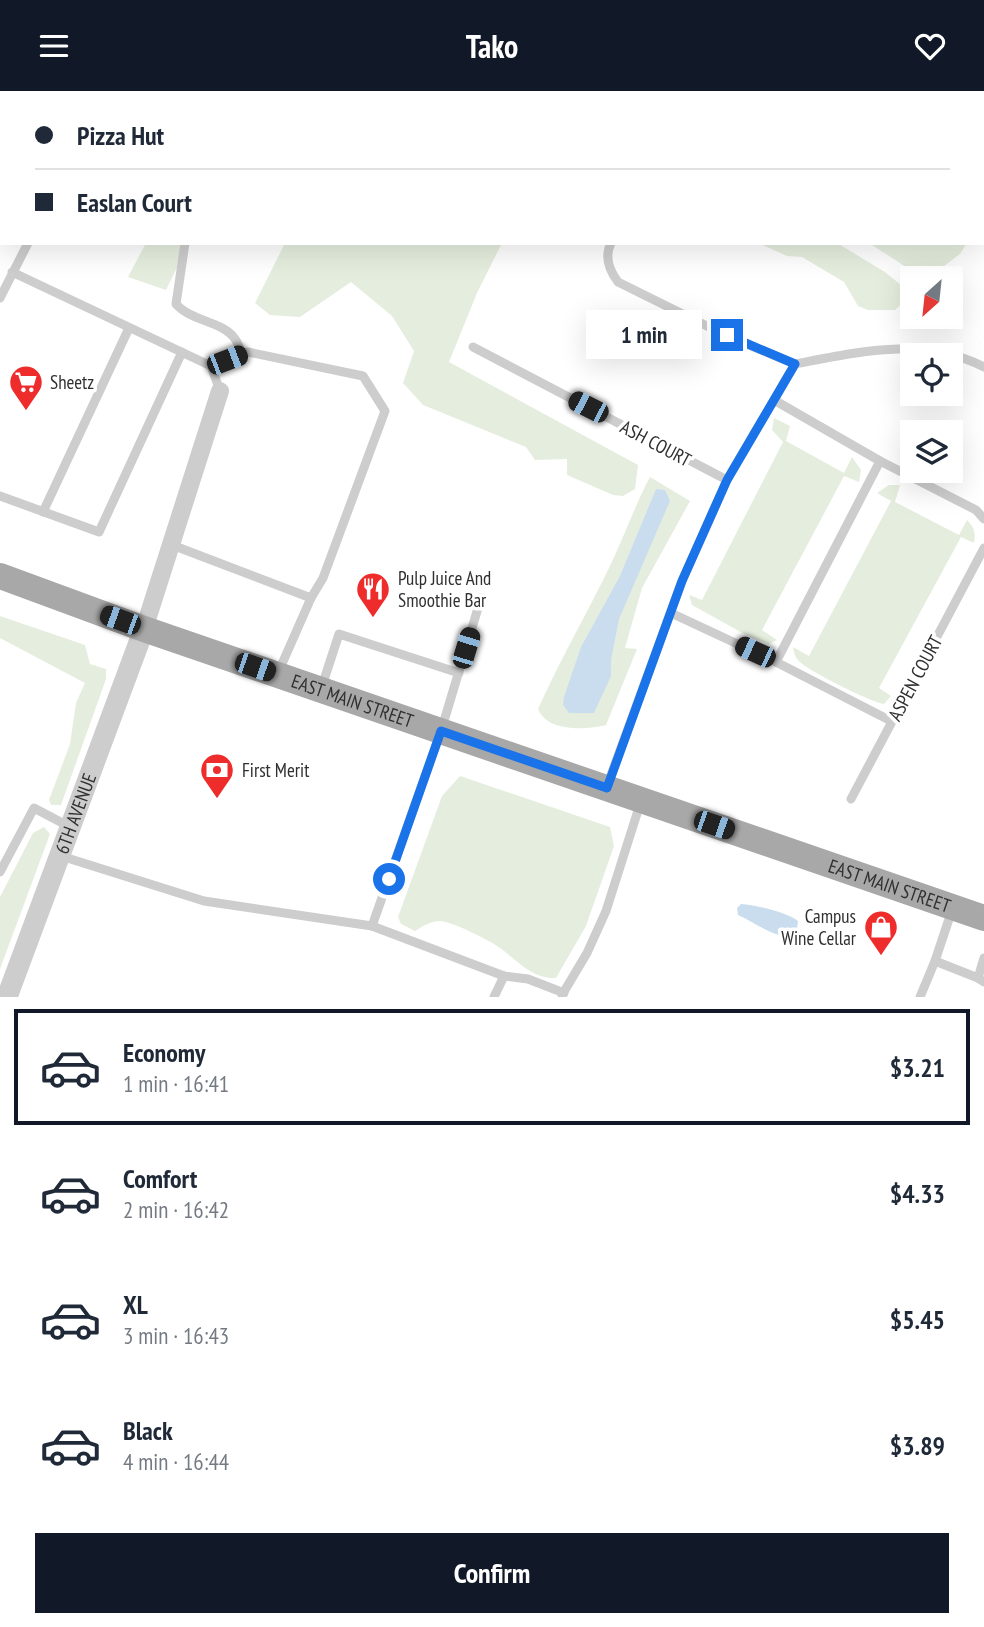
<!DOCTYPE html>
<html lang="en">
<head>
<meta charset="utf-8">
<style>
  :root { --surface:#fff; --page:#f6f6f7; --text:#1f2937; --muted:#747a83; --line:#e0e1e3; --accent:#111827 }
  body { margin:0; font-family:"PT Sans Narrow",sans-serif; background:var(--page); color:var(--text); height:100vh; display:flex; flex-direction:column; font-size:26px; white-space:nowrap }
  * { box-sizing:border-box; margin:0 }
  p { font-size:23px; color:var(--muted) }
  .icon { flex:none; width:38px; height:38px; fill:none; stroke:currentColor; stroke-width:2; stroke-linecap:round; stroke-linejoin:round }
  .map { position:relative; height:906px; overflow:hidden }
  .panel { display:flex; flex-direction:column; background:var(--surface); flex:1 }
  .panel>* { flex:none }
  .guide { position:absolute; left:0px; top:0px; width:985px; height:154px; box-shadow:0 7px 28px #0002; display:grid; align-content:center; height:154px; padding:0 35px; background:var(--surface) }
  .needle { width:46px; rotate:207deg }
  .fabs { position:absolute; left:900px; top:175px; display:grid; gap:14px }
  .fabs a { display:grid; place-items:center; width:63px; height:63px; border-radius:0px; background:var(--surface); box-shadow:0 7px 28px #0002; font-size:35px }
  .end { position:absolute; width:32px; height:32px; margin:-16px; border:9px solid #1a73e8; background:#fff; box-shadow:0 0 0 4px #fff }
  .from { border-radius:50% }
  .bubble { position:absolute; height:49px; border-radius:0px; background:var(--surface); box-shadow:0 7px 28px #0002; font-size:23px; font-weight:700; line-height:49px; text-align:center }
  .car { position:absolute; width:21px; height:42px; margin:-21px -10px; border-radius:9px; box-shadow:0 0 5px 2px #0007; background:linear-gradient(#222 24%,#8ab4d8 0 40%,#222 0 76%,#8ab4d8 0 86%,#222 0) }
  .guide b { display:flex; align-items:center; gap:24px; height:66px; font-size:26px }
  .guide b+b { border-top:2px solid var(--line) }
  .guide i { width:18px; height:18px; background:var(--text) }
  ul { padding:12px 0 0; list-style:none }
  li { display:flex; align-items:center; gap:21px; height:116px; margin:0 14px 10px; padding:0 21px; border:4px solid transparent; border-radius:0px }
  li div { flex:1 }
  li b { display:block; font-size:26px }
  li em { font-style:normal; font-weight:700 }
  li.current { border-color:var(--accent) }
  li>.icon { width:63px; height:63px; stroke-width:1.5 }
  .cta { display:flex; gap:14px; margin-top:auto; padding:14px 35px }
  .cta a { flex:1; height:80px; border-radius:0px; background:var(--accent); color:#fff; font-size:28px; font-weight:700; line-height:80px; text-align:center }
  header { display:flex; justify-content:space-between; align-items:center; height:91px; padding:0 35px; background:var(--accent); color:#fff; font-size:32px; font-weight:700 }
  .map>svg:first-child { display:block }
  .green { fill:#e5eede }
  .water { fill:#c9ddee }
  .lines { fill:none; stroke-linecap:round; stroke-linejoin:round }
  .service { stroke:#cdcdcd; stroke-width:9 }
  .minor { stroke:#cdcdcd; stroke-width:18 }
  .tertiary { stroke:#cdcdcd; stroke-width:21 }
  .primary { stroke:#a8a8a8; stroke-width:26 }
  .route { stroke:#1a73e8; stroke-width:9 }
  .labels { text-anchor:middle; stroke-width:7; stroke-linejoin:round; paint-order:stroke }
  .poi-label { font-size:19px; fill:#303030; stroke:#fff; text-anchor:start }
  .street-label { font-size:19px; fill:#303030; stroke:#fff }
</style>
</head>
<body>
<header><svg class="icon" aria-label="menu" viewBox="0 0 24 24"><path d="M4 6h16M4 12h16M4 18h16"/></svg>Tako<svg class="icon" aria-label="heart" viewBox="0 0 24 24"><path d="M12 20l-8-8c-3-5 5-10 8-4 3-6 11-1 8 4z"/></svg></header>
<div class="map">
<svg width="984" height="906" viewBox="0 0 984 906">
  <rect width="100%" height="100%" fill="#fff"/>
  <g class="green">
    <path d="M346,0H725L346,2Z"/>
    <path d="M146,152H189L166,199L128,186Z"/>
    <path d="M285,152H502L477,202L449,271L638,374L635,398L623,405L613,404L567,384V368L535,369L526,356L423,314L403,292L414,260L392,225L351,191L300,226L270,224L255,212Z"/>
    <path d="M758,152H837L885,181L912,203L895,219H868L858,215L844,191L802,166L787,165Z"/>
    <path d="M869,152H967L960,163L936,181L906,176Z"/>
    <path d="M774,327L790,335L786,350L844,382L852,366L861,379L859,391L844,385L762,539L777,549L769,553L746,544L692,514L689,504L702,509L783,351L772,339Z"/>
    <path d="M650,386L690,410L642,497L625,557L637,558L606,634C586,639 547,641 538,618C559,571 585,526 608,479C623,449 634,416 650,386Z"/>
    <path d="M889,394H900L895,411L959,444L967,429C974,436 976,442 974,452L961,446L879,597L891,605L884,613C871,611 810,581 800,571C795,567 794,562 793,556L809,565L891,410L877,402Z"/>
    <path d="M0,525L85,554L90,573L106,578V588L61,714H51L49,709L70,653L76,612L85,592L0,547Z"/>
    <path d="M460,685L610,736L614,755L586,835L556,887C532,888 518,870 500,857C489,849 453,831 440,830C431,830 421,836 415,840L401,833L398,826L442,705Z"/>
    <path d="M44,736L50,743L0,878V806L33,742Z"/>
  </g>
  <g class="water">
    <path d="M656,398L665,399L670,410L619,528L611,569V585L594,622H569L563,614L564,606L581,556L620,485Z"/>
    <path d="M741,813C756,814 786,821 798,830L797,838L793,845C774,848 755,831 738,824L737,817Z"/>
  </g>
  <g class="lines">
    <g class="service">
      <path d="M268,2L269,0"/>
      <path d="M185,152L176,213C192,231 223,230 235,248C238,252 240,258 242,263"/>
      <path d="M611,152C604,166 609,179 618,191L727,245L795,273"/>
      <path d="M12,181L211,275L220,300"/>
      <path d="M0,207L28,152"/>
      <path d="M473,256L727,389"/>
      <path d="M211,275L248,261L363,285L385,320L323,487L311,507"/>
      <path d="M774,309L880,370L976,419L984,428"/>
      <path d="M0,405L99,441L182,261"/>
      <path d="M43,421L129,237"/>
      <path d="M172,454L311,507L278,582"/>
      <path d="M671,522L776,571L891,630"/>
      <path d="M776,571L880,370"/>
      <path d="M321,598L339,543L459,582"/>
      <path d="M607,695L682,490L727,389L795,273C859,261 924,245 984,276"/>
      <path d="M851,708L984,457"/>
      <path d="M61,765L204,810L372,835L504,885L528,888L564,902"/>
      <path d="M0,781L34,717L70,736"/>
      <path d="M372,835L441,640L481,507"/>
      <path d="M984,867L978,887L984,891"/>
      <path d="M935,870L952,819"/>
      <path d="M562,904L587,862L606,820L641,710"/>
      <path d="M494,906L504,885"/>
      <path d="M920,906L935,870L978,887"/>
    </g>
    <path class="minor" d="M144,538L220,300"/>
    <path class="tertiary" id="s1" d="M7,906L144,538"/>
    <path class="primary" id="s2" d="M0,485L144,538L984,827"/>
  </g>
  <g class="lines">
    <path class="route" d="M389,788L441,640L607,697L682,490L727,389L795,273L727,244"/>
  </g>
  <defs>
    <g id="supermarket-pin" transform="scale(1.75)"><path d="M0 17L-7.5 6A9.5 9.5 0 1 1 7.5 6Z" fill="#ee2c2b" stroke="#fff"/><path d="M-6-5.5h2.5l.6 2H6L4.5 2H-2.5L-4.4-4H-6ZM-1.5 3.2a1.3 1.3 0 1 0 .1 0ZM3 3.2a1.3 1.3 0 1 0 .1 0Z" fill="#fff"/></g>
    <g id="restaurant-pin" transform="scale(1.75)"><path d="M0 17L-7.5 6A9.5 9.5 0 1 1 7.5 6Z" fill="#ee2c2b" stroke="#fff"/><path d="M-5-6h1v4h1v-4h1v4h1v-4h1v5L-1.5 .5V6h-2V.5L-5-1ZM5-6V6H3V1.5H1.5Q1.5-4 5-6Z" fill="#fff"/></g>
    <g id="bank-pin" transform="scale(1.75)"><path d="M0 17L-7.5 6A9.5 9.5 0 1 1 7.5 6Z" fill="#ee2c2b" stroke="#fff"/><path d="M-6-4H6V4H-6ZM0-2.3a2.3 2.3 0 1 0 0 4.6a2.3 2.3 0 1 0 0-4.6Z" fill="#fff"/></g>
    <g id="shop-pin" transform="scale(1.75)"><path d="M0 17L-7.5 6A9.5 9.5 0 1 1 7.5 6Z" fill="#ee2c2b" stroke="#fff"/><path d="M-5-2.5h2.3a2.7 3.5 0 0 1 5.4 0H5L5.5 6h-11ZM-1.5-2.5h3a1.5 2.3 0 0 0-3 0Z" fill="#fff"/></g>
  </defs>
  <g fill-rule="evenodd">
    <use href="#supermarket-pin" x="26" y="291"/>
    <use href="#restaurant-pin" x="373" y="498"/>
    <use href="#bank-pin" x="217" y="679"/>
    <use href="#shop-pin" x="881" y="836"/>
  </g>
  <g class="labels">
    <g class="poi-label">
      <text x="50" y="298">Sheetz</text>
      <text x="398" y="494">Pulp Juice And<tspan x="398" dy="22">Smoothie Bar</tspan></text>
      <text x="242" y="686">First Merit</text>
      <text x="856" y="832" text-anchor="end">Campus<tspan x="856" dy="22">Wine Cellar</tspan></text>
    </g>
    <g class="street-label">
      <text transform="translate(656 352) rotate(28)" y="7">ASH COURT</text>
      <text transform="translate(915 587) rotate(-62)" y="7">ASPEN COURT</text>
      <text dy="7" stroke="none"><textPath href="#s2" startOffset="374">EAST MAIN STREET</textPath></text>
      <text dy="7" stroke="none"><textPath href="#s1" startOffset="196">6TH AVENUE</textPath></text>
      <text dy="7" stroke="none"><textPath href="#s2" startOffset="942">EAST MAIN STREET</textPath></text>
    </g>
  </g>
</svg>
<div class="fabs">
<a><svg class="needle" viewBox="-14 -14 28 28"><path d="M0-13l5 13h-10z" fill="#e53935"/><path d="M0 13l5-13h-10z" fill="#747a83"/></svg></a>
<a><svg class="icon" aria-label="locate" viewBox="0 0 24 24"><circle cx="12" cy="12" r="6"/><path d="M12 2v4M12 18v4M2 12h4M18 12h4"/></svg></a>
<a><svg class="icon" aria-label="layers" viewBox="0 0 24 24"><path d="M12 4l9 5-9 5-9-5zM3 14l9 5 9-5"/></svg></a>
</div>
<i class="end from" style="left:389px;top:788px"></i>
<i class="end" style="left:727px;top:244px"></i>
<div class="bubble" style="left:586px;top:219px;width:116px">1 min</div>
<i class="car" style="left:227px;top:269px;rotate:69deg"></i>
<i class="car" style="left:588px;top:316px;rotate:297deg"></i>
<i class="car" style="left:120px;top:529px;rotate:290deg"></i>
<i class="car" style="left:466px;top:557px;rotate:17deg"></i>
<i class="car" style="left:755px;top:561px;rotate:295deg"></i>
<i class="car" style="left:255px;top:576px;rotate:109deg"></i>
<i class="car" style="left:714px;top:734px;rotate:109deg"></i>
<div class="guide">
<b><i class="from"></i>Pizza Hut</b>
<b><i></i>Easlan Court</b>
</div>
</div>
<section class="panel">
<ul>
<li class="current"><svg class="icon" aria-label="car" viewBox="0 0 24 24"><path d="M5 17H2v-5l4-1 3-4h7l3 4 3 1v5h-3M9 17h6M6 11h13"/><circle cx="7" cy="17" r="2"/><circle cx="17" cy="17" r="2"/></svg><div><b>Economy</b><p>1 min · 16:41</p></div><em>$3.21</em></li>
<li><svg class="icon" aria-label="car" viewBox="0 0 24 24"><path d="M5 17H2v-5l4-1 3-4h7l3 4 3 1v5h-3M9 17h6M6 11h13"/><circle cx="7" cy="17" r="2"/><circle cx="17" cy="17" r="2"/></svg><div><b>Comfort</b><p>2 min · 16:42</p></div><em>$4.33</em></li>
<li><svg class="icon" aria-label="car" viewBox="0 0 24 24"><path d="M5 17H2v-5l4-1 3-4h7l3 4 3 1v5h-3M9 17h6M6 11h13"/><circle cx="7" cy="17" r="2"/><circle cx="17" cy="17" r="2"/></svg><div><b>XL</b><p>3 min · 16:43</p></div><em>$5.45</em></li>
<li><svg class="icon" aria-label="car" viewBox="0 0 24 24"><path d="M5 17H2v-5l4-1 3-4h7l3 4 3 1v5h-3M9 17h6M6 11h13"/><circle cx="7" cy="17" r="2"/><circle cx="17" cy="17" r="2"/></svg><div><b>Black</b><p>4 min · 16:44</p></div><em>$3.89</em></li>
</ul>
<div class="cta"><a>Confirm</a></div>
</section>
</body>
</html>
